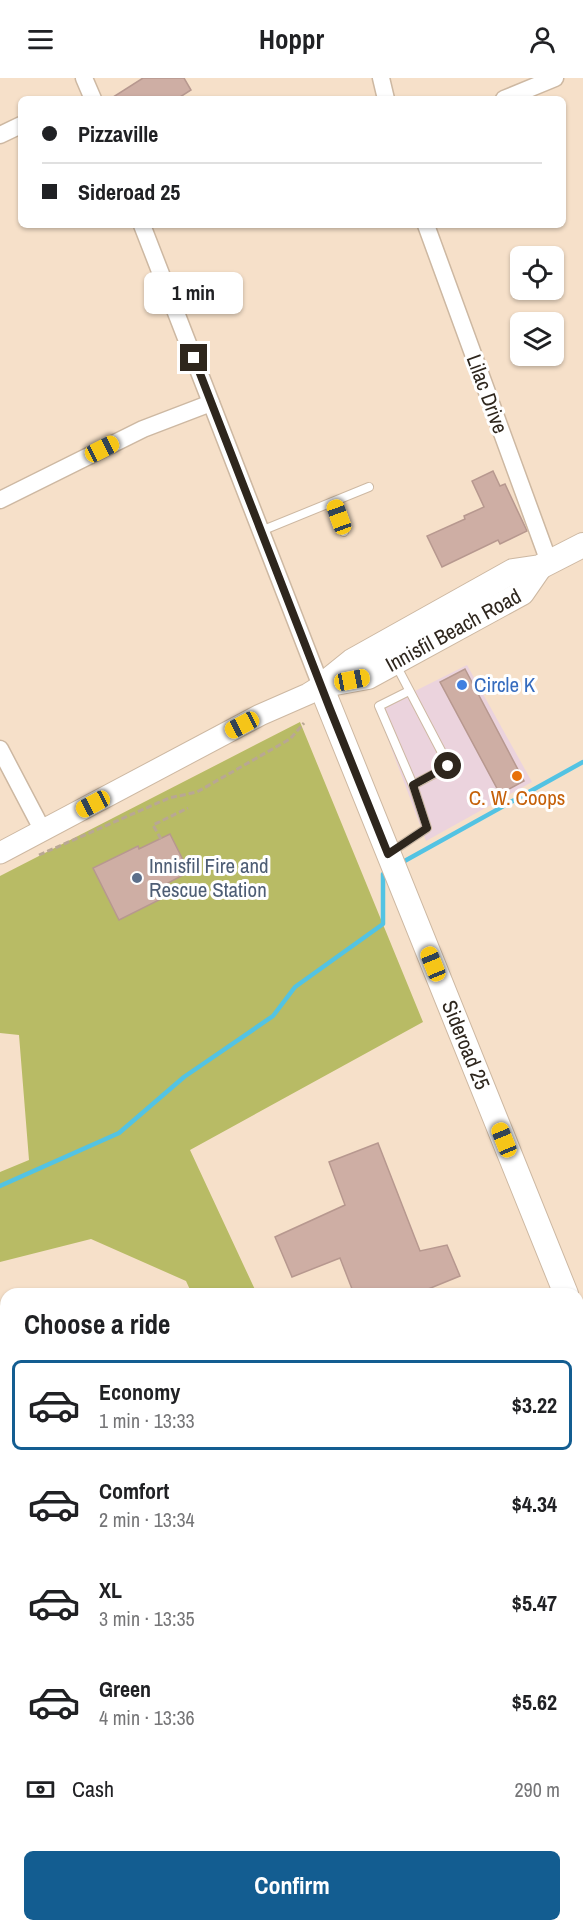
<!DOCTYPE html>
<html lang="en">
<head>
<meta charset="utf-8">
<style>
  :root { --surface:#fff; --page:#f2f2f2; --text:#202124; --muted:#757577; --line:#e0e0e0; --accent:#135d91 }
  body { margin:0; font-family:"Archivo Narrow",sans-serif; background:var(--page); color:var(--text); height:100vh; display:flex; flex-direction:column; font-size:22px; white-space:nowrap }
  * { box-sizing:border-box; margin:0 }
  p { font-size:20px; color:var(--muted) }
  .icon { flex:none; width:33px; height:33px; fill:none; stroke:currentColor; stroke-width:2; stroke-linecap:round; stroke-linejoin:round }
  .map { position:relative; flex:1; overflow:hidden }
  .details { position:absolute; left:0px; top:1210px; width:584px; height:644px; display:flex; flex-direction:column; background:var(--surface); border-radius:18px 18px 0 0; box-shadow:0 2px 4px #0004 }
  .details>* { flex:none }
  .guide { position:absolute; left:18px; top:18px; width:548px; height:132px; border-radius:9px; box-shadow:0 2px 4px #0004; display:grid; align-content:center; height:132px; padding:0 24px; background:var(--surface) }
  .fabs { position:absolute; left:510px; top:168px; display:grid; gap:12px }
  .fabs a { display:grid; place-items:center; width:54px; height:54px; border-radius:9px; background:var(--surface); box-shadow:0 2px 4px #0004; font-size:30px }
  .end { position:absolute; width:27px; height:27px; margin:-14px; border:8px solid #2e261d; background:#fff; box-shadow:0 0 0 3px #fff }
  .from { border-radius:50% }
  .bubble { position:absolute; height:42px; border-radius:9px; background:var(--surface); box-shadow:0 2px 4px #0004; font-size:20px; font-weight:700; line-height:42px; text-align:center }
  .car { position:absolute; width:18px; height:36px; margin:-18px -9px; border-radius:8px; box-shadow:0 0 4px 2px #0007; background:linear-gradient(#f5c518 24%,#345 0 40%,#f5c518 0 76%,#345 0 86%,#f5c518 0) }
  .guide b { display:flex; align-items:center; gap:21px; height:57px; font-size:22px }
  .guide b+b { border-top:2px solid var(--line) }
  .guide i { width:15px; height:15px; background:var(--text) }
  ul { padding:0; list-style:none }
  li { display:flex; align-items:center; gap:18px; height:90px; margin:0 12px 9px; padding:0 12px; border:3px solid transparent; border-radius:9px }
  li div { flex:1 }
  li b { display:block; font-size:22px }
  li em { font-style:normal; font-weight:700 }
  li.on { border-color:var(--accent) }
  li>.icon { width:54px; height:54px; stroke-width:1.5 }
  h2 { padding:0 24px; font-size:27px; line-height:72px }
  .pay { display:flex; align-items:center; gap:15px; height:66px; padding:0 24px; font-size:22px }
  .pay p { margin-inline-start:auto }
  .cta { display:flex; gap:12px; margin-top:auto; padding:12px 24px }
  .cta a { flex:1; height:69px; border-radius:9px; background:var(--accent); color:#fff; font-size:24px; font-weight:700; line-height:69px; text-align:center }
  header { display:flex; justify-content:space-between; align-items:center; height:78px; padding:0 24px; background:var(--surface); font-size:27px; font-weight:700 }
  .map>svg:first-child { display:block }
  .commercial { fill:#ebd3dd }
  .forest { fill:#b8bb65 }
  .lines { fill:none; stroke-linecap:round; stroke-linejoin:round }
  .stream { stroke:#53c3e3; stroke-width:4.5 }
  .building { fill:#ceaea4; stroke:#b7988f; stroke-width:1.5 }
  .service-casing { stroke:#cdb8a2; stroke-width:10 }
  .minor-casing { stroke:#cdb8a2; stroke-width:19 }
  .tertiary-casing { stroke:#cdb8a2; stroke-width:23 }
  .secondary-casing { stroke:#cdb8a2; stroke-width:26 }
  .path { stroke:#b9a794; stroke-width:3; stroke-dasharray:6 3; stroke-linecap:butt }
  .service { stroke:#fff; stroke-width:8 }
  .minor { stroke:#fff; stroke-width:16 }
  .tertiary { stroke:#fff; stroke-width:21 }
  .secondary { stroke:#fff; stroke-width:24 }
  .route { stroke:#2e261d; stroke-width:8 }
  .shop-dot { fill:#3f7fe0; stroke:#fff; stroke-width:2 }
  .food-dot { fill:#e8710a; stroke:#fff; stroke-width:2 }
  .service-dot { fill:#5c6f8a; stroke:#fff; stroke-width:2 }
  .labels { text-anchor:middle; stroke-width:6; stroke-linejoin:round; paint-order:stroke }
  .street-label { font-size:21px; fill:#2e261d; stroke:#fff }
  .shop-label { font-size:21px; fill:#366cbe; stroke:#fff; text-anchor:start }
  .food-label { font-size:21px; fill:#c56008; stroke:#fff }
  .service-label { font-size:21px; fill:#4e5e75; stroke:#fff; text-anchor:start }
</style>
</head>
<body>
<header><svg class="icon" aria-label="menu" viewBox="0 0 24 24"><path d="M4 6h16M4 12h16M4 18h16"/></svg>Hoppr<svg class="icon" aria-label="person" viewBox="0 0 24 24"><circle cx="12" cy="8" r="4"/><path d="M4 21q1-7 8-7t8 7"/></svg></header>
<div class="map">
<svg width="583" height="1853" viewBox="0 0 583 1853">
  <rect width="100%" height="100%" fill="#f6e0c9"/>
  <path class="commercial" d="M467,587L532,704L426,763L377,632Z"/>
  <g class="forest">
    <path d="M300,644L423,944L190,1072L257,1216H192L186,1203L91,1161L0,1184V1094L29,1082L19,957L0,955V798Z"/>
    <path d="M578,1324L583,1336V1419L578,1422Z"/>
  </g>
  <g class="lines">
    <g class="stream">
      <path d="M401,785L583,684"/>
      <path d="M0,1108L119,1055L184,999L273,938L295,909L383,846V796L389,792"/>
    </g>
  </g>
  <g class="building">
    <path d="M143,0H184L191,12L177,21H110Z"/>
    <path d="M493,393L500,408L505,406L527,453L500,466L498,462L442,489L427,458L465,441L464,438L484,429L472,403Z"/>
    <path d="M465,591L524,703L500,716L440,604Z"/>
    <path d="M170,756L189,794L166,806L171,816L119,842L93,790L138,768L139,771Z"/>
    <path d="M378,1065L420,1173L447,1167L460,1198L416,1216H354L340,1180L292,1199L275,1159L345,1127L329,1084Z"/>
  </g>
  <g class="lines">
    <g class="service-casing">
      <g id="service">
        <path d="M333,424L344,454"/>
        <path d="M261,453L369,409"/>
        <path d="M409,613L379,628L413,707"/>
        <path d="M391,774L427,750L413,707L449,688L395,585"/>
      </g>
    </g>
    <g class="minor-casing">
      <g id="minor">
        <path d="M84,0L93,21"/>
        <path d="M381,0L386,21"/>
        <path d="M504,21L555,0"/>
        <path d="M0,57L21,47"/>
        <path d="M142,147L321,608"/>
        <path d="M426,147L549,484"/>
        <path d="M0,422L143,351L211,325"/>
        <path d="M0,671L43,753"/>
        <path d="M578,1445L583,1443"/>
        <path d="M578,1696L583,1710"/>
        <path d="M578,1793L583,1790"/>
        <path d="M70,1848L72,1853"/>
        <path d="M11,1853L21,1848"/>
        <path d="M456,1853L466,1848"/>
      </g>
    </g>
    <g class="tertiary-casing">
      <path id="tertiary" d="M0,775L260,637L308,616L321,608"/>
    </g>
    <g class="secondary-casing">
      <g id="secondary">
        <path id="s1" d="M324,607L368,599L522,515L540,489"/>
        <path id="s2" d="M321,608L566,1216"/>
        <path d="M321,608L352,583L513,493L540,489L583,467"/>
        <path d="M578,1246L583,1260"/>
      </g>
    </g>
    <g class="path">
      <path d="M161,761L153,747L188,730"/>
      <path d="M39,777L169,720L197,714L290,661L304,645"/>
    </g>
    <use href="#service" class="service"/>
    <use href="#minor" class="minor"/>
    <use href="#tertiary" class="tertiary"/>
    <use href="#secondary" class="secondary"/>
  </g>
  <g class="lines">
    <path class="route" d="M194,280L330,631L388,776L427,750L413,707L448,688"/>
  </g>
  <circle class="shop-dot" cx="462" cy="607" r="6"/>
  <circle class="food-dot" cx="517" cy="698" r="6"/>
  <circle class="service-dot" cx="137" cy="800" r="6"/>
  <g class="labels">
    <g class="street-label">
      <text transform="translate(487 316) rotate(70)" y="7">Lilac Drive</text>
      <text dy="7" stroke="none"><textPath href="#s1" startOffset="142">Innisfil Beach Road</textPath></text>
      <text dy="7" stroke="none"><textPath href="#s2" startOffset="387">Sideroad 25</textPath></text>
    </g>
    <g class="shop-label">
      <text x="474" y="614">Circle K</text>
    </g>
    <g class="food-label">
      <text x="517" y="727">C. W. Coops</text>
    </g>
    <g class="service-label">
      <text x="149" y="795">Innisfil Fire and<tspan x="149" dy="24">Rescue Station</tspan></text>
    </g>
  </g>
</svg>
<div class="fabs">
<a><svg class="icon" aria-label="locate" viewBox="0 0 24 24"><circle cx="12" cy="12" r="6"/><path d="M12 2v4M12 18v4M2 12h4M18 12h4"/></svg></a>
<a><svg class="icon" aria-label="layers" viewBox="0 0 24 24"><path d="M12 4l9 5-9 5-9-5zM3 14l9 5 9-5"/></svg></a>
</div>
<i class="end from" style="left:448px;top:688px"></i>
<i class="end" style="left:194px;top:280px"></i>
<div class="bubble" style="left:144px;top:194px;width:99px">1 min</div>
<i class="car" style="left:102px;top:371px;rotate:63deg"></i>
<i class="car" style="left:339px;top:439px;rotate:340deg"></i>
<i class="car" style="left:352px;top:602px;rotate:79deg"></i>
<i class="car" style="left:242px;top:647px;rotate:242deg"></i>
<i class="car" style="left:93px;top:726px;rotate:242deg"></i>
<i class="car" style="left:433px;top:886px;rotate:338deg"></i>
<i class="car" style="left:504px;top:1062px;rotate:338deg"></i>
<div class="guide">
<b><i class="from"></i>Pizzaville</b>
<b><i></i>Sideroad 25</b>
</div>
<section class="details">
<h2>Choose a ride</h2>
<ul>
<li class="on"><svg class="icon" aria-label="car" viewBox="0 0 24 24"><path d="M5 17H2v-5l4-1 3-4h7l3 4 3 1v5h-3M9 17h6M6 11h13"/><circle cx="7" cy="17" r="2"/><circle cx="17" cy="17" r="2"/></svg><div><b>Economy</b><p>1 min · 13:33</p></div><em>$3.22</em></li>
<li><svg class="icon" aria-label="car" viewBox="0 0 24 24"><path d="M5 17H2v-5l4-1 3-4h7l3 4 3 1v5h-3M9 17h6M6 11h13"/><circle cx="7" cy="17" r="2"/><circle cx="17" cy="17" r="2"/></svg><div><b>Comfort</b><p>2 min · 13:34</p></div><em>$4.34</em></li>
<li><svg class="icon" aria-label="car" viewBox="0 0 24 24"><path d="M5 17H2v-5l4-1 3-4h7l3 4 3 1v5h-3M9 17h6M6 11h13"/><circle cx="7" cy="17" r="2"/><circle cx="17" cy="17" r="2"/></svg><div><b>XL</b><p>3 min · 13:35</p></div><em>$5.47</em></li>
<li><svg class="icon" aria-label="car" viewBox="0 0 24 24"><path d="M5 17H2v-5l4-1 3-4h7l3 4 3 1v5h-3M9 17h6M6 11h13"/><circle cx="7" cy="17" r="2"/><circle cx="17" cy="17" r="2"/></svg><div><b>Green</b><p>4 min · 13:36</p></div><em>$5.62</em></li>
</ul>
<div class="pay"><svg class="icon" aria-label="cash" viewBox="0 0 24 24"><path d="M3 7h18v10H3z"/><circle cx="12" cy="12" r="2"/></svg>Cash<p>290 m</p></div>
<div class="cta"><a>Confirm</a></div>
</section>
</div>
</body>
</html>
